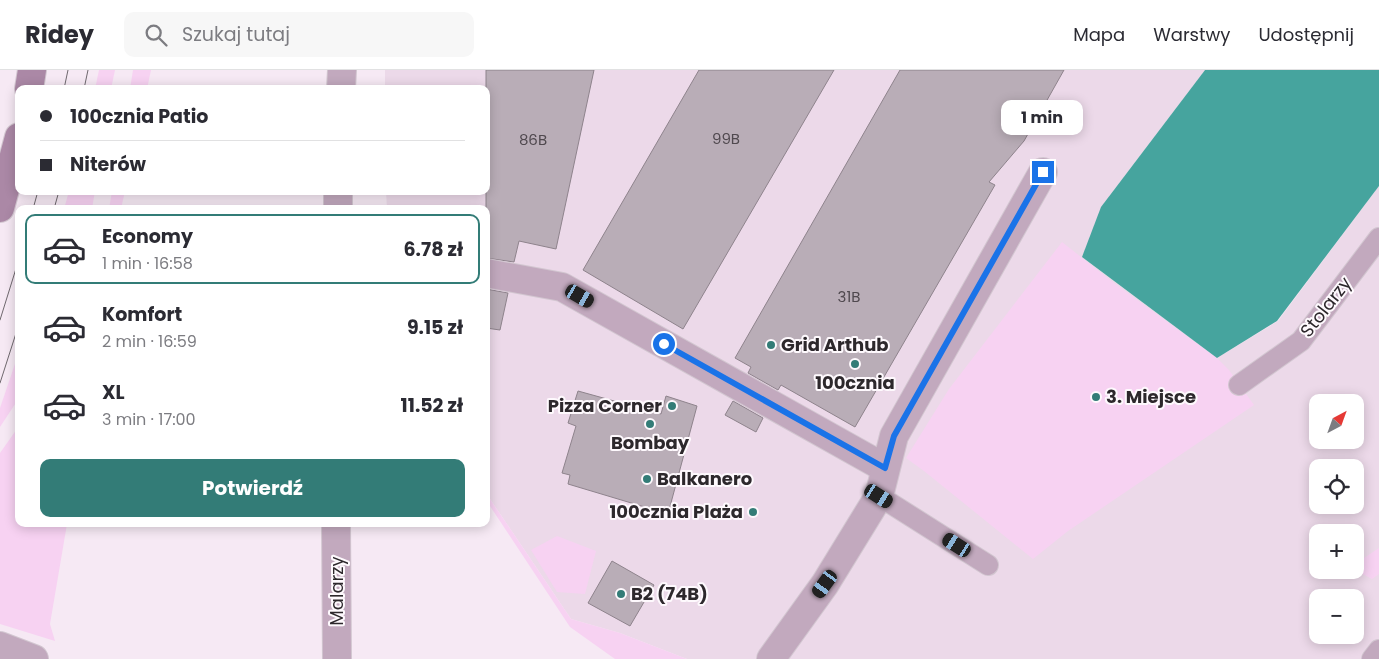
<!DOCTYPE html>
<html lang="pl">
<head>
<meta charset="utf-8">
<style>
  :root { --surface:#fff; --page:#f7f7f7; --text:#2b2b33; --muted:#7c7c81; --line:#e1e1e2; --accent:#337c77 }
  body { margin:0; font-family:Poppins,sans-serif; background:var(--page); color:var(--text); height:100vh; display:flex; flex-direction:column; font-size:19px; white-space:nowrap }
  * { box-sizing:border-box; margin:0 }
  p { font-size:16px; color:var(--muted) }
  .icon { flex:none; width:28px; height:28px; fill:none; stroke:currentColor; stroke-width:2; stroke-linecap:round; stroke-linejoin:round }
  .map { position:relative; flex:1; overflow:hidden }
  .drawer { position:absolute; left:15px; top:135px; width:475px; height:322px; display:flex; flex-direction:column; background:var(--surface); border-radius:10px; box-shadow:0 2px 12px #0003 }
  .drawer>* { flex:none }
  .top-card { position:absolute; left:15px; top:15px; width:475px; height:110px; border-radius:10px; box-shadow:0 2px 12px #0003; display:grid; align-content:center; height:110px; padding:0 25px; background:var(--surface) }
  .needle { width:32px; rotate:41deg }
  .controls { position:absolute; left:1309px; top:324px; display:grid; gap:10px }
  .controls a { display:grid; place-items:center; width:55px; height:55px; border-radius:10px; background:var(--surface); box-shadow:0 2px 12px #0003; font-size:25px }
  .end { position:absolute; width:22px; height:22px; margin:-11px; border:6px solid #1a73e8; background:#fff; box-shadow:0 0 0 2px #fff }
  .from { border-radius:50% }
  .bubble { position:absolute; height:35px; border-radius:10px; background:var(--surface); box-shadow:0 2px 12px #0003; font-size:16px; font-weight:700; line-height:35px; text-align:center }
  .car { position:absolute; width:15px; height:30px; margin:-15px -8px; border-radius:6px; box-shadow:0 0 4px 1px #0007; background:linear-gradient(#222 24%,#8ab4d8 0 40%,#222 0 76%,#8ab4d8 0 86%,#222 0) }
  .top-card b { display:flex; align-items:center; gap:18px; height:48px; font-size:19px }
  .top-card b+b { border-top:1px solid var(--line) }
  .top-card i { width:12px; height:12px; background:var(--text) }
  ul { padding:9px 0 0; list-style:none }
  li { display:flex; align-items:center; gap:15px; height:70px; margin:0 10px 8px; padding:0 15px; border:2px solid transparent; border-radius:10px }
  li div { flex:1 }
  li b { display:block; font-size:19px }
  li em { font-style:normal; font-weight:700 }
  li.on { border-color:var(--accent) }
  li>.icon { width:45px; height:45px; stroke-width:1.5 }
  .primary-button { display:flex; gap:10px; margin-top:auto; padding:10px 25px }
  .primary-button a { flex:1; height:58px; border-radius:10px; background:var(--accent); color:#fff; font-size:20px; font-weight:700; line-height:58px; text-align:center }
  header { display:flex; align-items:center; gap:30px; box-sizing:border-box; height:70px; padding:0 25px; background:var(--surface); border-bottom:1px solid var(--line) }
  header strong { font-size:24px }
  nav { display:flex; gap:28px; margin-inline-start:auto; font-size:18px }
  .search { width:350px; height:45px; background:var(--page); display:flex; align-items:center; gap:12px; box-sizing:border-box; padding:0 18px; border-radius:10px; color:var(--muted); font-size:19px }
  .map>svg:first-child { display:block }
  .built { fill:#ecd9e9; fill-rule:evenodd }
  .green { fill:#f7d2f2 }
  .water { fill:#46a49e }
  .building { fill:#b9adb7; stroke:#8e838c }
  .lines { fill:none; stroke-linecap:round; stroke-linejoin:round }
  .service-casing { stroke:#d2c6d0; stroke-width:22 }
  .minor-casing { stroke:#d2c6d0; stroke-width:30 }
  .secondary-casing { stroke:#d2c6d0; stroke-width:30 }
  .service { stroke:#c2a9be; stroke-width:20 }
  .minor { stroke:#c2a9be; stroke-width:28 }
  .secondary { stroke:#ab88a6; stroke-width:28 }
  .tram { stroke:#6f686e; stroke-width:1 }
  .route { stroke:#1a73e8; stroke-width:6 }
  .poi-dot { fill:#337c77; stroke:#fef9fd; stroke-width:2 }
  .labels { text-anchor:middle; stroke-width:4; stroke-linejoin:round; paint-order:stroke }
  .number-label { font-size:15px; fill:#50494f }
  .street-label { font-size:18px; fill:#2d282c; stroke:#fef9fd }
  .poi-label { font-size:18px; font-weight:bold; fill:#2d282c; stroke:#fef9fd; text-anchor:start }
</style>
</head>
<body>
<header>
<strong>Ridey</strong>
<div class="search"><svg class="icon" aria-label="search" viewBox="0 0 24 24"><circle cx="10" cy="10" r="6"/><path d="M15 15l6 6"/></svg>Szukaj tutaj</div>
<nav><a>Mapa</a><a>Warstwy</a><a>Udostępnij</a></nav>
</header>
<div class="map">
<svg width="1379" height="589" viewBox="0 0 1379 589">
  <rect width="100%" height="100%" fill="#f6e9f4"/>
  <path class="built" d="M385,0H1205L1110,125L1082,187L1217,288L1278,251L1379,116V589H687L620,563L571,549L486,423V139H387L386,121H486V19H385ZM1318,332H1355V370H1318ZM1318,398H1355V435H1318ZM1318,462H1355V500H1318ZM1318,528H1355V565H1318Z"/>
  <g class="green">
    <path d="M99,0H115L111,19H95Z"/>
    <path d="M133,0H151L147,19H130Z"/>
    <path d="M69,121H95L92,139H64Z"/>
    <path d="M112,121H125L121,139H109Z"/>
    <path d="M1062,172L1114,213L1217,288L1229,300L1254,335L1068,461L1033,489L924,401L906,388L949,319Z"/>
    <path d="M19,282V328L0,357V338Z"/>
    <path d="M19,356V454H67L50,554L55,571L0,554V383Z"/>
    <path d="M486,423L571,549L620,563L687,589H615L570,557L486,430Z"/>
    <path d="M557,466L596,481L585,524L557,522L531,480Z"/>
    <path d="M1379,478V504L1372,509L1355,500V494Z"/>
  </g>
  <path class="water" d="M1205,0H1379V116L1277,251L1217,288L1082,187L1101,137Z"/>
  <g class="building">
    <path d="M486,0H594L556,179L519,171L514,192L486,188Z"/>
    <path d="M699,0H834L683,259L583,200Z"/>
    <path d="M900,0H1064L1024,71L989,112L995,115L855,357L781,315L778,320L748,303L751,297L735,288Z"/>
    <path d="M486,219L508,223L500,260L486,258Z"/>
    <path d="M578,321L661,344L666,326L697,336L668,444L568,414L570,405L562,403L576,356L568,353Z"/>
    <path d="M733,331L763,348L756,362L725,345Z"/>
    <path d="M612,491L654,515L630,556L588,533Z"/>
  </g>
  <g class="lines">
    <g class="service-casing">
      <g id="service">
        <path d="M1239,315L1301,271L1379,168"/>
        <path d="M879,426L988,495"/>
        <path d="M1372,589L1379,580"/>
      </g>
    </g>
    <g class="minor-casing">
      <g id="minor">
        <path d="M341,19L342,0"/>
        <path d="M338,139V121"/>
        <path d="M486,203L562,217L885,398"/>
        <path d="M336,454L337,589"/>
        <path d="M0,576L34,589"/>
        <path d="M771,589L825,514L879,426L894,366L1043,102"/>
      </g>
    </g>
    <g class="secondary-casing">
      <g id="secondary">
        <path d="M29,19L32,0"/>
        <path d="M0,138L19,67"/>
      </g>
    </g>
    <use href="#service" class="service"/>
    <use href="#minor" class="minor"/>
    <use href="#secondary" class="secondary"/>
    <g class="tram">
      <path d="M64,19L68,0"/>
      <path d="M84,19L88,0"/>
      <path d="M33,139L38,121"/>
      <path d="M54,139L59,121"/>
      <path d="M0,250L19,189"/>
      <path d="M0,313L19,254"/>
    </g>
  </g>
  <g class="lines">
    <path class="route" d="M664,274L885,398L894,366L1043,102"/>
  </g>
  <g class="poi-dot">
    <circle cx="771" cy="275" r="5"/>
    <circle cx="855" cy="294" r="5"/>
    <circle cx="1096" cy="327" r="5"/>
    <circle cx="672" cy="336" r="5"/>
    <circle cx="650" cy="354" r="5"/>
    <circle cx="647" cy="409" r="5"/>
    <circle cx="753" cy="442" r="5"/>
    <circle cx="621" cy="524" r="5"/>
  </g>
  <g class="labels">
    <g class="number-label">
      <text x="726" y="74">99B</text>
      <text x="533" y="75">86B</text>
      <text x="849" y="232">31B</text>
    </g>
    <g class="street-label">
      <text transform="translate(1326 237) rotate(-52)" y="6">Stolarzy</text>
      <text transform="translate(337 521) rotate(-90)" y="6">Malarzy</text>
    </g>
    <g class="poi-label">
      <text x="781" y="281">Grid Arthub</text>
      <text x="855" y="319" text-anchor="middle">100cznia</text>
      <text x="1106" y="333">3. Miejsce</text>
      <text x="662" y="342" text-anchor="end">Pizza Corner</text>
      <text x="650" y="379" text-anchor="middle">Bombay</text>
      <text x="657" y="415">Balkanero</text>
      <text x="743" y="448" text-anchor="end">100cznia Plaża</text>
      <text x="631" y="530">B2 (74B)</text>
    </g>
  </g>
</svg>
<div class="controls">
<a><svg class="needle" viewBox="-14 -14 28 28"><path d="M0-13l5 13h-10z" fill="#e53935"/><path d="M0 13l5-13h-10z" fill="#7c7c81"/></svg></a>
<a><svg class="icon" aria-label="locate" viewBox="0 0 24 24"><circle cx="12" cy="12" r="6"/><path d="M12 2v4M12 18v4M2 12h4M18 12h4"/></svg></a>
<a>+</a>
<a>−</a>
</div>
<i class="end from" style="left:664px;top:274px"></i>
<i class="end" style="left:1043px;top:102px"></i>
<div class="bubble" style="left:1001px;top:30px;width:82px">1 min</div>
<i class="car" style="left:580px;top:226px;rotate:120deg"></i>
<i class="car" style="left:879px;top:426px;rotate:122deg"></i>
<i class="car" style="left:957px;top:475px;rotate:302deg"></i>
<i class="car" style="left:825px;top:514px;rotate:216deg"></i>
<div class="top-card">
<b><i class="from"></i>100cznia Patio</b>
<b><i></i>Niterów</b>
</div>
<section class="drawer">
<ul>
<li class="on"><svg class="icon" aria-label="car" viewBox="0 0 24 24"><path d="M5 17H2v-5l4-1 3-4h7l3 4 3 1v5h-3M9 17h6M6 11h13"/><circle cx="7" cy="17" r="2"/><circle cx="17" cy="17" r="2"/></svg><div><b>Economy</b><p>1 min · 16:58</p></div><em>6.78 zł</em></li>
<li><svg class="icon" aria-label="car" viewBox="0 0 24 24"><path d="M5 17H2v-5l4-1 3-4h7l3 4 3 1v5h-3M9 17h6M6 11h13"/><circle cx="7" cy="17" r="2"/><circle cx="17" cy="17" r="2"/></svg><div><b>Komfort</b><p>2 min · 16:59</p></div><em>9.15 zł</em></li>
<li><svg class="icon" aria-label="car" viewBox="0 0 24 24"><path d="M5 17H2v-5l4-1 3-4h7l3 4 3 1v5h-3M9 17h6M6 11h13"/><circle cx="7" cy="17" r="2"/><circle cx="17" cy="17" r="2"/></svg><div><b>XL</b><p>3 min · 17:00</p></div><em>11.52 zł</em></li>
</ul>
<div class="primary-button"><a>Potwierdź</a></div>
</section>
</div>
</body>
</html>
